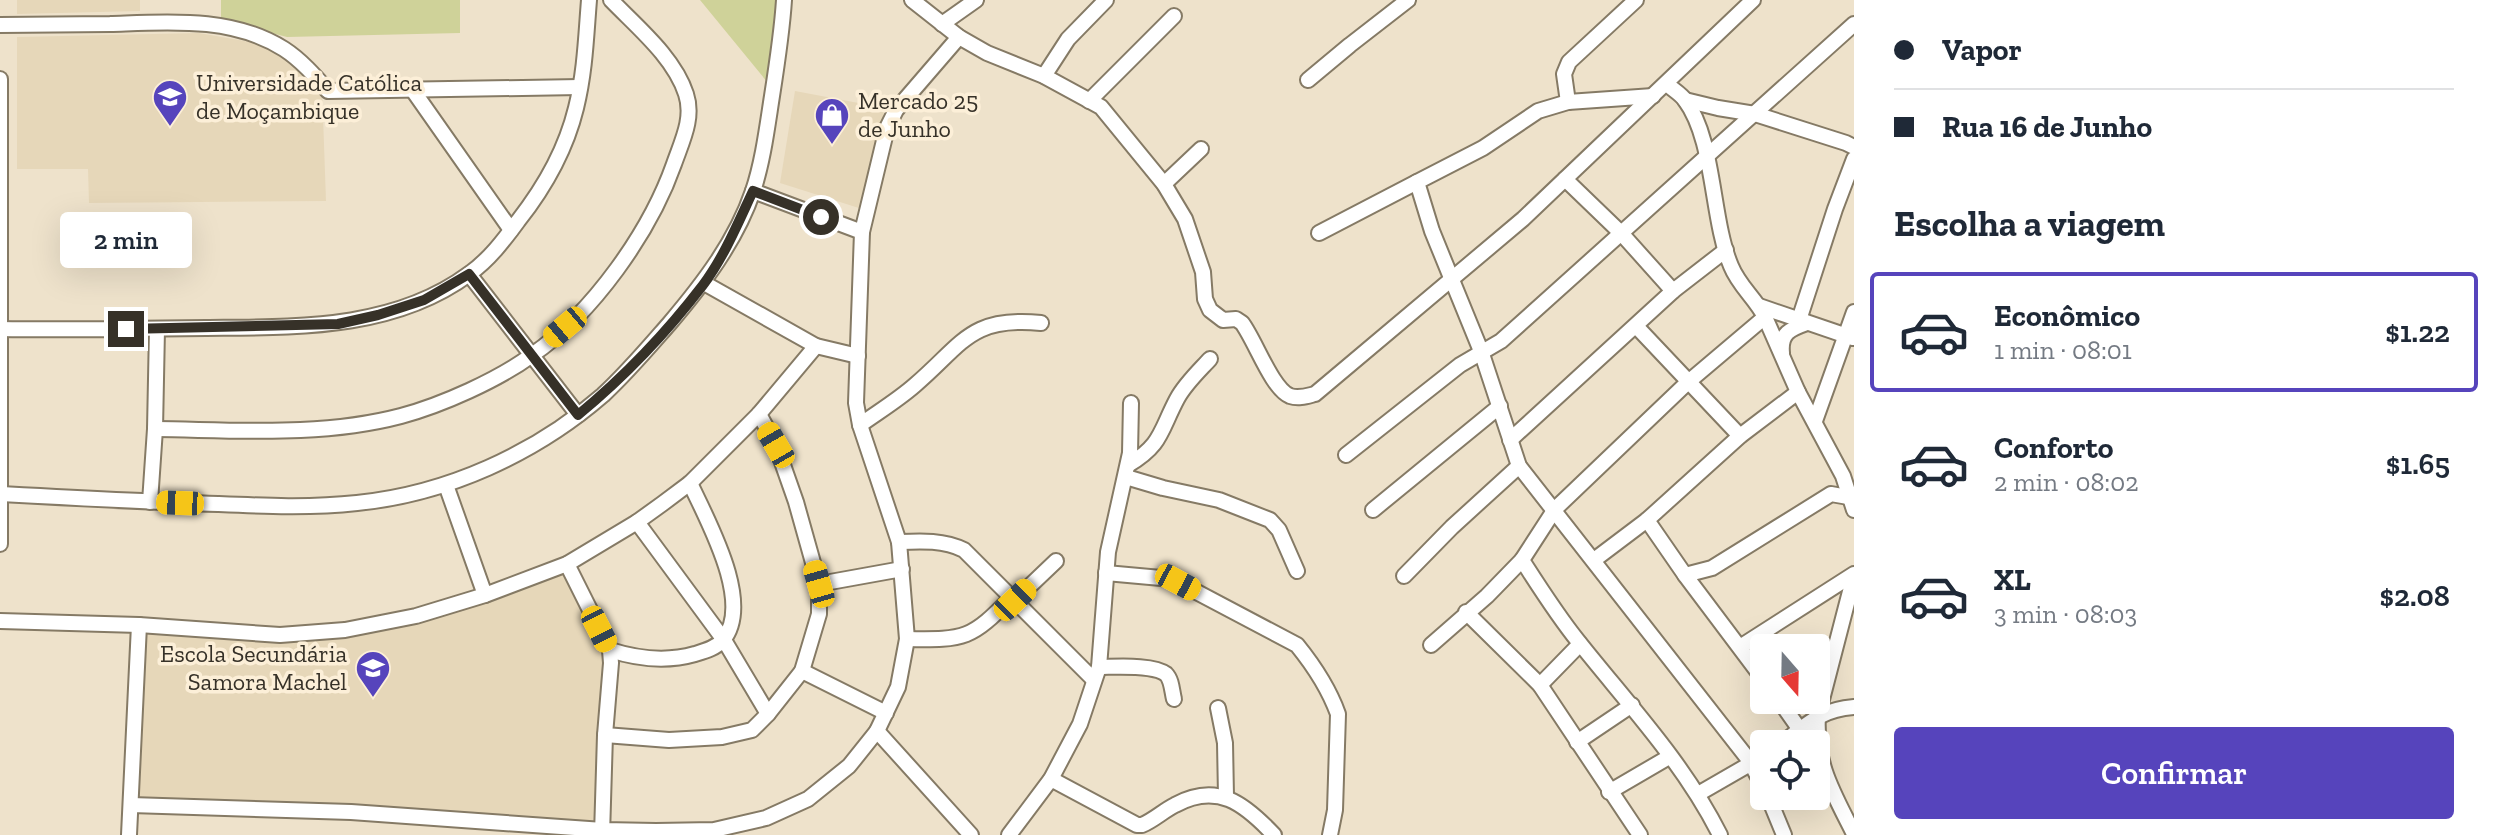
<!DOCTYPE html>
<html lang="pt">
<head>
<meta charset="utf-8">
<style>
  :root { --surface:#fff; --page:#f6f6f7; --text:#1f2937; --muted:#747a83; --line:#e0e1e3; --accent:#5644bc }
  body { margin:0; font-family:"Zilla Slab",serif; background:var(--page); color:var(--text); height:100vh; display:flex; flex-direction:column; font-size:30px; white-space:nowrap }
  * { box-sizing:border-box; margin:0 }
  p { font-size:26px; color:var(--muted) }
  .icon { flex:none; width:44px; height:44px; fill:none; stroke:currentColor; stroke-width:2; stroke-linecap:round; stroke-linejoin:round }
  .map { position:relative; flex:1; overflow:hidden }
  .drawer { display:flex; flex-direction:column; background:var(--surface); width:640px }
  .drawer>* { flex:none }
  .banner { display:grid; align-content:center; height:176px; padding:0 40px; background:var(--surface) }
  .needle { width:52px; rotate:160deg }
  .tools { position:absolute; left:1750px; top:634px; display:grid; gap:16px }
  .tools a { display:grid; place-items:center; width:80px; height:80px; border-radius:8px; background:var(--surface); box-shadow:0 8px 32px #0002; font-size:40px }
  .end { position:absolute; width:36px; height:36px; margin:-18px; border:10px solid #363128; background:#fff; box-shadow:0 0 0 4px #fff }
  .from { border-radius:50% }
  .bubble { position:absolute; height:56px; border-radius:8px; background:var(--surface); box-shadow:0 8px 32px #0002; font-size:26px; font-weight:600; line-height:56px; text-align:center }
  .car { position:absolute; width:24px; height:48px; margin:-24px -12px; border-radius:10px; box-shadow:0 0 6px 2px #0007; background:linear-gradient(#f5c518 24%,#345 0 40%,#f5c518 0 76%,#345 0 86%,#f5c518 0) }
  .banner b { display:flex; align-items:center; gap:28px; height:76px; font-size:30px }
  .banner b+b { border-top:2px solid var(--line) }
  .banner i { width:20px; height:20px; background:var(--text) }
  ul { padding:0; list-style:none }
  li { display:flex; align-items:center; gap:24px; height:120px; margin:0 16px 12px; padding:0 24px; border:4px solid transparent; border-radius:8px }
  li div { flex:1 }
  li b { display:block; font-size:30px }
  li em { font-style:normal; font-weight:600 }
  li.current { border-color:var(--accent) }
  li>.icon { width:72px; height:72px; stroke-width:1.5 }
  h2 { padding:0 40px; font-size:36px; line-height:96px }
  .primary-button { display:flex; gap:16px; margin-top:auto; padding:16px 40px }
  .primary-button a { flex:1; height:92px; border-radius:8px; background:var(--accent); color:#fff; font-size:32px; font-weight:600; line-height:92px; text-align:center }
  main { display:flex; flex:1; min-height:0 }
  .map>svg:first-child { display:block }
  .built { fill:#e6d7b9 }
  .green { fill:#cfd299 }
  .lines { fill:none; stroke-linecap:round; stroke-linejoin:round }
  .minor-casing { stroke:#857a65; stroke-width:18 }
  .minor { stroke:#fff; stroke-width:14 }
  .route { stroke:#363128; stroke-width:10 }
  .labels { text-anchor:middle; stroke-width:7; stroke-linejoin:round; paint-order:stroke }
  .poi-label { font-size:24px; fill:#363128; stroke:#fcefd8; text-anchor:start }
</style>
</head>
<body>
<main>
<div class="map">
<svg width="1854" height="835" viewBox="0 0 1854 835">
  <rect width="100%" height="100%" fill="#eee2cb"/>
  <g class="built">
    <path d="M17,0H140V11L17,14Z"/>
    <path d="M199,33L274,46L322,88L326,201L89,203L88,169H17V37Z"/>
    <path d="M795,91L885,108L862,209L780,183Z"/>
    <path d="M564,566L609,651L601,826L132,799L138,627L348,632Z"/>
  </g>
  <g class="green">
    <path d="M221,0H460V33L287,37L221,20Z"/>
    <path d="M700,0H779L771,42L768,83Z"/>
  </g>
  <g class="lines">
    <g class="minor-casing">
      <g id="minor">
        <path d="M912,0L959,37L987,53L1044,76L1101,107L1164,184L1185,219L1203,272L1205,299L1210,310L1223,320L1236,319L1242,323C1255,340 1272,389 1290,396C1299,399 1307,396 1315,394L1523,219L1753,0"/>
        <path d="M942,24L976,0"/>
        <path d="M0,25C37,25 74,24 110,24C168,22 232,16 284,49C301,60 315,76 328,91L580,87"/>
        <path d="M1044,76L1068,39L1106,0"/>
        <path d="M0,79V544"/>
        <path d="M1308,80L1350,45L1408,0"/>
        <path d="M1667,84C1672,89 1681,94 1685,100C1715,140 1711,219 1731,266C1739,286 1755,298 1765,317L1798,392L1843,476L1854,510"/>
        <path d="M412,89L511,230"/>
        <path d="M1653,96L1568,102L1538,111L1483,148L1417,182L1432,231L1481,351L1519,466L1749,760L1764,788"/>
        <path d="M1685,100L1718,108L1755,114L1846,143L1854,147"/>
        <path d="M1089,101L1174,16"/>
        <path d="M1568,102L1564,74L1569,62L1636,0"/>
        <path d="M1565,179L1621,233L1673,291"/>
        <path d="M1164,184L1201,149"/>
        <path d="M862,232L887,128L896,110L959,37"/>
        <path d="M1319,233L1417,182"/>
        <path d="M469,274L578,415"/>
        <path d="M704,283L816,346L858,356"/>
        <path d="M1759,306L1853,338"/>
        <path d="M1799,320L1835,209L1854,159"/>
        <path d="M1636,326L1740,436"/>
        <path d="M0,329C69,330 138,329 206,328C296,327 393,330 469,274C489,260 504,240 518,221C544,188 566,149 576,108C585,72 586,37 589,0"/>
        <path d="M1782,353C1780,333 1790,329 1807,323"/>
        <path d="M1798,392L1740,436L1647,520L1685,575L1712,568L1831,494L1854,498"/>
        <path d="M1815,421L1854,312"/>
        <path d="M860,425C878,412 898,400 915,385C963,344 970,316 1041,323"/>
        <path d="M155,429C237,430 321,437 401,416C442,405 498,380 532,355C593,313 650,232 674,164C682,141 694,118 686,94C674,57 637,27 611,0"/>
        <path d="M1510,440L1673,291L1726,250"/>
        <path d="M1346,455L1460,365L1501,341L1854,24"/>
        <path d="M1128,465C1162,445 1160,431 1177,399C1185,384 1199,371 1210,359"/>
        <path d="M1126,477L1163,488L1219,500L1270,520L1279,530L1297,571"/>
        <path d="M446,485L485,595"/>
        <path d="M0,494C73,498 145,502 218,504C265,506 311,508 357,503C447,494 535,454 603,395C627,373 648,348 669,324C703,284 736,241 753,191C763,161 767,128 772,96C777,64 782,32 784,0"/>
        <path d="M150,502L155,429L157,329"/>
        <path d="M1373,510L1500,406"/>
        <path d="M637,522L724,640L768,714"/>
        <path d="M899,542C922,541 944,540 964,550L1094,680"/>
        <path d="M1594,560L1647,520"/>
        <path d="M567,564L610,650L611,663L605,735L602,835"/>
        <path d="M1106,573L1172,579L1297,645C1314,666 1329,689 1338,714L1335,810L1330,835"/>
        <path d="M1685,575L1764,680"/>
        <path d="M1404,576L1452,527L1519,466"/>
        <path d="M1854,576L1818,715C1815,764 1833,792 1854,834"/>
        <path d="M819,584L902,569"/>
        <path d="M1015,600L1056,561"/>
        <path d="M1466,612L1540,685L1640,835"/>
        <path d="M0,621L139,625L280,635L345,630L416,616L485,595L567,564L637,522L662,504L690,483L759,414L816,346"/>
        <path d="M907,639C966,640 971,639 1012,597"/>
        <path d="M1431,645L1487,596L1522,560"/>
        <path d="M1740,647L1854,574"/>
        <path d="M610,650C638,659 667,662 695,654C705,651 716,648 723,640C754,603 707,520 690,483"/>
        <path d="M1099,667C1115,667 1153,664 1166,674C1172,680 1172,692 1174,699"/>
        <path d="M802,671L886,713"/>
        <path d="M1540,685L1580,644"/>
        <path d="M1779,700L1810,744"/>
        <path d="M1218,708L1225,743L1226,796"/>
        <path d="M877,731L971,835"/>
        <path d="M605,735L669,740L722,737L752,730L768,714L802,671L819,614V584L796,502L776,445L759,414"/>
        <path d="M1577,742L1632,705"/>
        <path d="M1781,744C1808,724 1819,710 1854,707"/>
        <path d="M1051,779L1137,825H1142C1154,820 1163,811 1175,805C1217,782 1244,803 1274,835"/>
        <path d="M1609,792L1669,757"/>
        <path d="M1698,794L1764,756"/>
        <path d="M1768,796L1784,835"/>
        <path d="M131,805L351,812L603,830L656,831L714,830L766,818L808,799L849,766L877,731L898,687L907,639L899,542L860,425L856,403L862,232L753,191"/>
        <path d="M129,835L139,625"/>
        <path d="M1009,835L1051,779L1080,724L1099,667L1108,552L1130,453L1131,403"/>
        <path d="M1720,835C1684,763 1628,704 1578,641C1557,615 1540,588 1522,560L1555,509L1687,383L1765,317"/>
      </g>
    </g>
    <use href="#minor" class="minor"/>
  </g>
  <g class="lines">
    <path class="route" d="M126,329L338,324L378,315L424,300L469,274L578,415C624,377 667,332 703,285C724,257 738,223 753,191L821,217"/>
  </g>
  <defs>
    <g id="university-pin" transform="scale(1.8)"><path d="M0 17L-7.5 6A9.5 9.5 0 1 1 7.5 6Z" fill="#5644bc" stroke="#fcefd8"/><path d="M0-5L7-2L0 1L-7-2ZM-4 1L0 2.5L4 1V4Q0 6-4 4Z" fill="#fff"/></g>
    <g id="shop-pin" transform="scale(1.8)"><path d="M0 17L-7.5 6A9.5 9.5 0 1 1 7.5 6Z" fill="#5644bc" stroke="#fcefd8"/><path d="M-5-2.5h2.3a2.7 3.5 0 0 1 5.4 0H5L5.5 6h-11ZM-1.5-2.5h3a1.5 2.3 0 0 0-3 0Z" fill="#fff"/></g>
    <g id="school-pin" transform="scale(1.8)"><path d="M0 17L-7.5 6A9.5 9.5 0 1 1 7.5 6Z" fill="#5644bc" stroke="#fcefd8"/><path d="M0-5L7-2L0 1L-7-2ZM-4 1L0 2.5L4 1V4Q0 6-4 4Z" fill="#fff"/></g>
  </defs>
  <g fill-rule="evenodd">
    <use href="#university-pin" x="170" y="97"/>
    <use href="#shop-pin" x="832" y="115"/>
    <use href="#school-pin" x="373" y="668"/>
  </g>
  <g class="labels">
    <g class="poi-label">
      <text x="196" y="91">Universidade Católica<tspan x="196" dy="28">de Moçambique</tspan></text>
      <text x="858" y="109">Mercado 25<tspan x="858" dy="28">de Junho</tspan></text>
      <text x="347" y="662" text-anchor="end">Escola Secundária<tspan x="347" dy="28">Samora Machel</tspan></text>
    </g>
  </g>
</svg>
<div class="tools">
<a><svg class="needle" viewBox="-14 -14 28 28"><path d="M0-13l5 13h-10z" fill="#e53935"/><path d="M0 13l5-13h-10z" fill="#747a83"/></svg></a>
<a><svg class="icon" aria-label="locate" viewBox="0 0 24 24"><circle cx="12" cy="12" r="6"/><path d="M12 2v4M12 18v4M2 12h4M18 12h4"/></svg></a>
</div>
<i class="end from" style="left:821px;top:217px"></i>
<i class="end" style="left:126px;top:329px"></i>
<div class="bubble" style="left:60px;top:212px;width:132px">2 min</div>
<i class="car" style="left:565px;top:327px;rotate:230deg"></i>
<i class="car" style="left:776px;top:445px;rotate:330deg"></i>
<i class="car" style="left:180px;top:503px;rotate:272deg"></i>
<i class="car" style="left:1178px;top:582px;rotate:118deg"></i>
<i class="car" style="left:819px;top:584px;rotate:344deg"></i>
<i class="car" style="left:1015px;top:600px;rotate:46deg"></i>
<i class="car" style="left:599px;top:629px;rotate:153deg"></i>
</div>
<section class="drawer">
<div class="banner">
<b><i class="from"></i>Vapor</b>
<b><i></i>Rua 16 de Junho</b>
</div>
<h2>Escolha a viagem</h2>
<ul>
<li class="current"><svg class="icon" aria-label="car" viewBox="0 0 24 24"><path d="M5 17H2v-5l4-1 3-4h7l3 4 3 1v5h-3M9 17h6M6 11h13"/><circle cx="7" cy="17" r="2"/><circle cx="17" cy="17" r="2"/></svg><div><b>Econômico</b><p>1 min · 08:01</p></div><em>$1.22</em></li>
<li><svg class="icon" aria-label="car" viewBox="0 0 24 24"><path d="M5 17H2v-5l4-1 3-4h7l3 4 3 1v5h-3M9 17h6M6 11h13"/><circle cx="7" cy="17" r="2"/><circle cx="17" cy="17" r="2"/></svg><div><b>Conforto</b><p>2 min · 08:02</p></div><em>$1.65</em></li>
<li><svg class="icon" aria-label="car" viewBox="0 0 24 24"><path d="M5 17H2v-5l4-1 3-4h7l3 4 3 1v5h-3M9 17h6M6 11h13"/><circle cx="7" cy="17" r="2"/><circle cx="17" cy="17" r="2"/></svg><div><b>XL</b><p>3 min · 08:03</p></div><em>$2.08</em></li>
</ul>
<div class="primary-button"><a>Confirmar</a></div>
</section>
</main>
</body>
</html>
